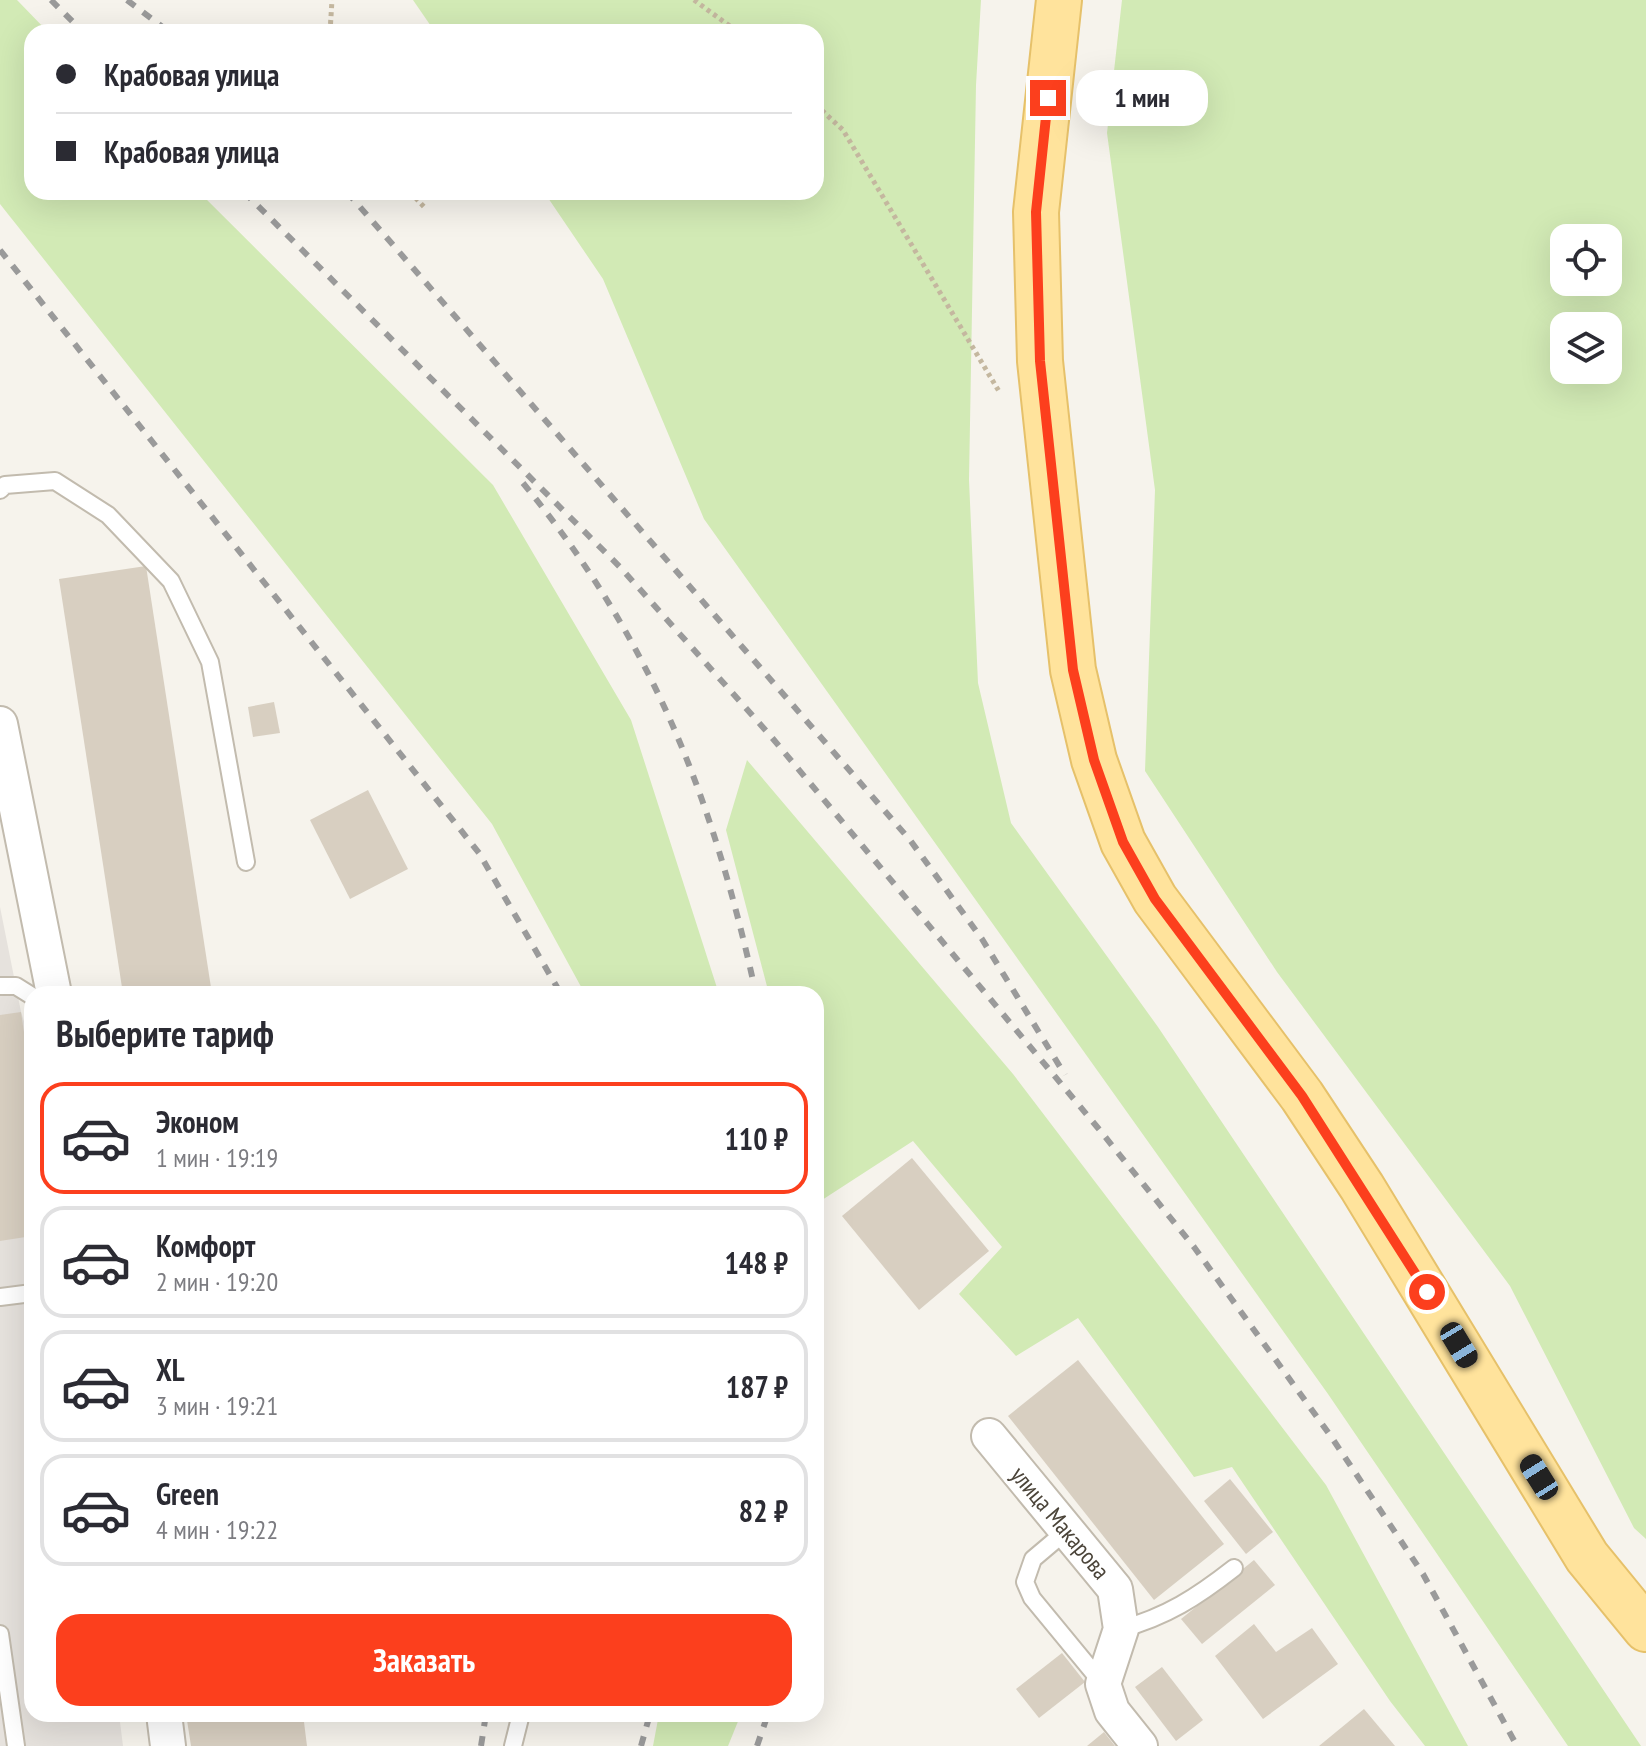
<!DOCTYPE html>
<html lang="ru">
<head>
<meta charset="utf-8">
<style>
  :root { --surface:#fff; --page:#f2f2f3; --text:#2b2b33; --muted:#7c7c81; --line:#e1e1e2; --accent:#fc3f1d }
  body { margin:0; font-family:"PT Sans Narrow",sans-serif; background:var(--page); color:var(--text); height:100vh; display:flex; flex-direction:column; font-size:30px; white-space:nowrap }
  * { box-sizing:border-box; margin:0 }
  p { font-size:26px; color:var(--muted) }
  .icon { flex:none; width:44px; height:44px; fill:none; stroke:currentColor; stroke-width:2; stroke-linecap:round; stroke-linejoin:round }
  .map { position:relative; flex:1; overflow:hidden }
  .panel { position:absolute; left:24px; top:986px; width:800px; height:736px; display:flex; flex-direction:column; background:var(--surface); border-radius:24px; box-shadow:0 8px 32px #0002 }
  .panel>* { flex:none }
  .guide { position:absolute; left:24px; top:24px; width:800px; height:176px; border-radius:24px; box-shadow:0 8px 32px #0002; display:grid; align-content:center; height:176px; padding:0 32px; background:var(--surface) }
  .controls { position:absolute; left:1550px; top:224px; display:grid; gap:16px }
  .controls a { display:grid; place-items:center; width:72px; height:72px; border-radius:16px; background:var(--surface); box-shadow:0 8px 32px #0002; font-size:40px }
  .end { position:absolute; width:36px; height:36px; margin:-18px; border:10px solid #fc3f1d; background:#fff; box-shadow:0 0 0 4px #fff }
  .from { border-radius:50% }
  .bubble { position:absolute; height:56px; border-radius:24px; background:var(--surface); box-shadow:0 8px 32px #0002; font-size:26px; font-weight:700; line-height:56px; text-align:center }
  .car { position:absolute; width:24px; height:48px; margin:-24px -12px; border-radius:10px; box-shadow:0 0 6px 2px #0007; background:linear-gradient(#222 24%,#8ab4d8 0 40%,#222 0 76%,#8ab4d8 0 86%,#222 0) }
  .guide b { display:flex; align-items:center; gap:28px; height:76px; font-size:30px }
  .guide b+b { border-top:2px solid var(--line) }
  .guide i { width:20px; height:20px; background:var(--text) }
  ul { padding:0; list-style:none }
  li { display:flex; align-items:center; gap:24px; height:112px; margin:0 16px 12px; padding:0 16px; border:4px solid var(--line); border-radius:24px }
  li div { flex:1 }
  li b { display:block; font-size:30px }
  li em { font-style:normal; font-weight:700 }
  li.current { border-color:var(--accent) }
  li>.icon { width:72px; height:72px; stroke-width:1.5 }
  h2 { padding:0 32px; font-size:36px; line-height:96px }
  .primary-button { display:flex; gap:16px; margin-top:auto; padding:16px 32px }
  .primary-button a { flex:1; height:92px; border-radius:24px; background:var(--accent); color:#fff; font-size:32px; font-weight:700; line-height:92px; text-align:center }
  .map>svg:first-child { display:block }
  .industrial { fill:#e6e2dd }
  .green { fill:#d2eab5; fill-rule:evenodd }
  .building { fill:#d8cfc1 }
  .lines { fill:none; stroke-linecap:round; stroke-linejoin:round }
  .lane-casing { stroke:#c2bbae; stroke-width:20 }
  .street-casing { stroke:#c2bbae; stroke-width:38 }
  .primary-casing { stroke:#e6c16a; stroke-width:48 }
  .path { stroke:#c4b79f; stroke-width:5; stroke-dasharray:4 4; stroke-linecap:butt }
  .lane { stroke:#fff; stroke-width:16 }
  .street { stroke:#fff; stroke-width:34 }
  .primary { stroke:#ffe39c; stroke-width:44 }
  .rail { stroke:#9a9a9a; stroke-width:6; stroke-dasharray:10 10; stroke-linecap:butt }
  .route { stroke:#fc3f1d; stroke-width:10 }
  .labels { text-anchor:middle; stroke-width:6; stroke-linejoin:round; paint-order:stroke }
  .street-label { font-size:24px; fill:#4b4439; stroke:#fff }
</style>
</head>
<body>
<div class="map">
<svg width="1646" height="1746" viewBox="0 0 1646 1746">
  <rect width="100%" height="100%" fill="#f6f3ec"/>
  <path class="industrial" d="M0,907L21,1012L32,1046V1714H119L123,1746H0Z"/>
  <g class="green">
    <path d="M0,0H17L48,32H32V192H199L493,485L631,720L719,994H585L492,824L0,204Z"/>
    <path d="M413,0H981L976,85L969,480L978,683L1011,823L1158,1027L1641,1746H1568L1328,1394L704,519L603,279L544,192H816V32H435Z"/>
    <path d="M1122,0H1646V1539L1634,1528L1510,1286L1277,972L1145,771L1155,490L1107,133ZM1608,238V282H1564V238ZM1564,326H1608V370H1564Z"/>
    <path d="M747,760L1013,1074L1326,1485L1468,1746H1425L1390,1701L1232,1467L1194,1477L1078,1318L1016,1356L959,1294L1002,1247L913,1141L822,1200L816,1177V994H769L726,830Z"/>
    <path d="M659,1714H741L728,1746H653Z"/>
  </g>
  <g class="building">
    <path d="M146,566L212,994H123L59,579Z"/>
    <path d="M274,702L280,733L253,737L248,707Z"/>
    <path d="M368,790L408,869L350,899L310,820Z"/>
    <path d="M21,1012L32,1087V1236L0,1241V1015Z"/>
    <path d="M912,1158L989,1251L919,1310L842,1216Z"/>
    <path d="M1078,1360L1224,1544L1154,1600L1008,1416Z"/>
    <path d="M1230,1479L1273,1532L1246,1554L1204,1501Z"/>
    <path d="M1254,1560L1275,1585L1202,1644L1181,1619Z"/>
    <path d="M1254,1624L1276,1652L1312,1628L1338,1664L1263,1719L1215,1656Z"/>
    <path d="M1062,1653L1085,1682L1039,1718L1016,1689Z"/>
    <path d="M1162,1667L1203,1720L1176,1741L1135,1687Z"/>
    <path d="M1364,1709L1395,1746H1319Z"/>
    <path d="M186,1714H303L307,1746H191Z"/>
    <path d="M1104,1732L1115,1746H1087Z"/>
  </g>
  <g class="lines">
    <g class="lane-casing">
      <g id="lane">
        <path d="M0,490L5,485L55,481L108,515L171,581L210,662L246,862"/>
        <path d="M0,986H16L32,996"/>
        <path d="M0,1297L32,1293"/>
        <path d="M1065,1532L1033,1559L1025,1582L1032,1598L1102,1683"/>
        <path d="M1121,1629C1166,1617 1197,1597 1234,1568"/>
        <path d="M0,1634L16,1746"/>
        <path d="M513,1746L521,1714"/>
      </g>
    </g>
    <g class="street-casing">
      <g id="street">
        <path d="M0,724L54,994"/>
        <path d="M989,1436L1115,1589L1121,1629L1103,1684L1112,1711L1140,1746"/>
        <path d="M164,1714L168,1746"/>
      </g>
    </g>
    <g class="primary-casing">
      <path id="primary" d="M1059,0L1036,212L1040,361L1073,670L1094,760L1123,842L1155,899L1302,1096L1362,1187L1587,1557L1646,1629"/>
    </g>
    <g class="path">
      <path d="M694,0L738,32"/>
      <path d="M330,32L332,0"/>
      <path d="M816,105L843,130L1000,393"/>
      <path d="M410,192L426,209"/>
    </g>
    <use href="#lane" class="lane"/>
    <use href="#street" class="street"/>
    <use href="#primary" class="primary"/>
    <g class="rail">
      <path d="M51,0L83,32"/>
      <path d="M127,0L169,32"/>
      <path d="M244,192L620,567L769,734L1098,1128L1194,1247L1330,1435L1423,1574L1517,1746"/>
      <path d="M347,192L910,840L982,939L1065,1075"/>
      <path d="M0,250L479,853L561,994"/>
      <path d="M523,483C652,640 713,797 756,994"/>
      <path d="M481,1746L486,1714"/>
      <path d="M641,1746L650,1714"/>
      <path d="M757,1746L768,1714"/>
    </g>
  </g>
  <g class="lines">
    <path class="route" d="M1048,98L1036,212L1040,361L1073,670L1094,760L1123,842L1155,899L1302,1096L1427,1292"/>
  </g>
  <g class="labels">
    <g class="street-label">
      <text transform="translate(1060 1523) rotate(50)" y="8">улица Макарова</text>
    </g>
  </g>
</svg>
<div class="controls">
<a><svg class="icon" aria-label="locate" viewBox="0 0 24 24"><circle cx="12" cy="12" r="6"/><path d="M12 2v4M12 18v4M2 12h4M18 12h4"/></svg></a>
<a><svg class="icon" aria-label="layers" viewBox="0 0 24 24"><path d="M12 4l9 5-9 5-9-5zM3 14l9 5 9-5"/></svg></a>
</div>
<i class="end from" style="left:1427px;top:1292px"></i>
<i class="end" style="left:1048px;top:98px"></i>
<div class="bubble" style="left:1076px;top:70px;width:132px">1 мин</div>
<i class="car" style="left:1459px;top:1345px;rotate:149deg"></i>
<i class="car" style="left:1539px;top:1477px;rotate:328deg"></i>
<div class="guide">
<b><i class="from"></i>Крабовая улица</b>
<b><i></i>Крабовая улица</b>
</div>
<section class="panel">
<h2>Выберите тариф</h2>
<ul>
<li class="current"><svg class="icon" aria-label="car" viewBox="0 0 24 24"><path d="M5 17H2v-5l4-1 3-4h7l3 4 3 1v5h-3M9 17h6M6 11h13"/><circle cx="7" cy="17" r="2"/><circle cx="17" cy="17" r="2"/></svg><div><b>Эконом</b><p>1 мин · 19:19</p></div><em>110 ₽</em></li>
<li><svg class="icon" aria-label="car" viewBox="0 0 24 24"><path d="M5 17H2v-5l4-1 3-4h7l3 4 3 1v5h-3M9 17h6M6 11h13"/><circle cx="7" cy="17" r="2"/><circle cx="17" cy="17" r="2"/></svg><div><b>Комфорт</b><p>2 мин · 19:20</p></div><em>148 ₽</em></li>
<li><svg class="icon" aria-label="car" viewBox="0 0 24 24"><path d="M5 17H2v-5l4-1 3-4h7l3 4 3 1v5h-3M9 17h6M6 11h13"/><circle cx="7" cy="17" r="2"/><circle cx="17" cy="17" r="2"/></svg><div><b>XL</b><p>3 мин · 19:21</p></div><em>187 ₽</em></li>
<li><svg class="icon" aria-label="car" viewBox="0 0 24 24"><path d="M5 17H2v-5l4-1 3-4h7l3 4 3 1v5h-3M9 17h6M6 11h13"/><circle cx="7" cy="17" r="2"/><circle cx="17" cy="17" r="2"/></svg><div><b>Green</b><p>4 мин · 19:22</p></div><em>82 ₽</em></li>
</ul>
<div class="primary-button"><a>Заказать</a></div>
</section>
</div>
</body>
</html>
